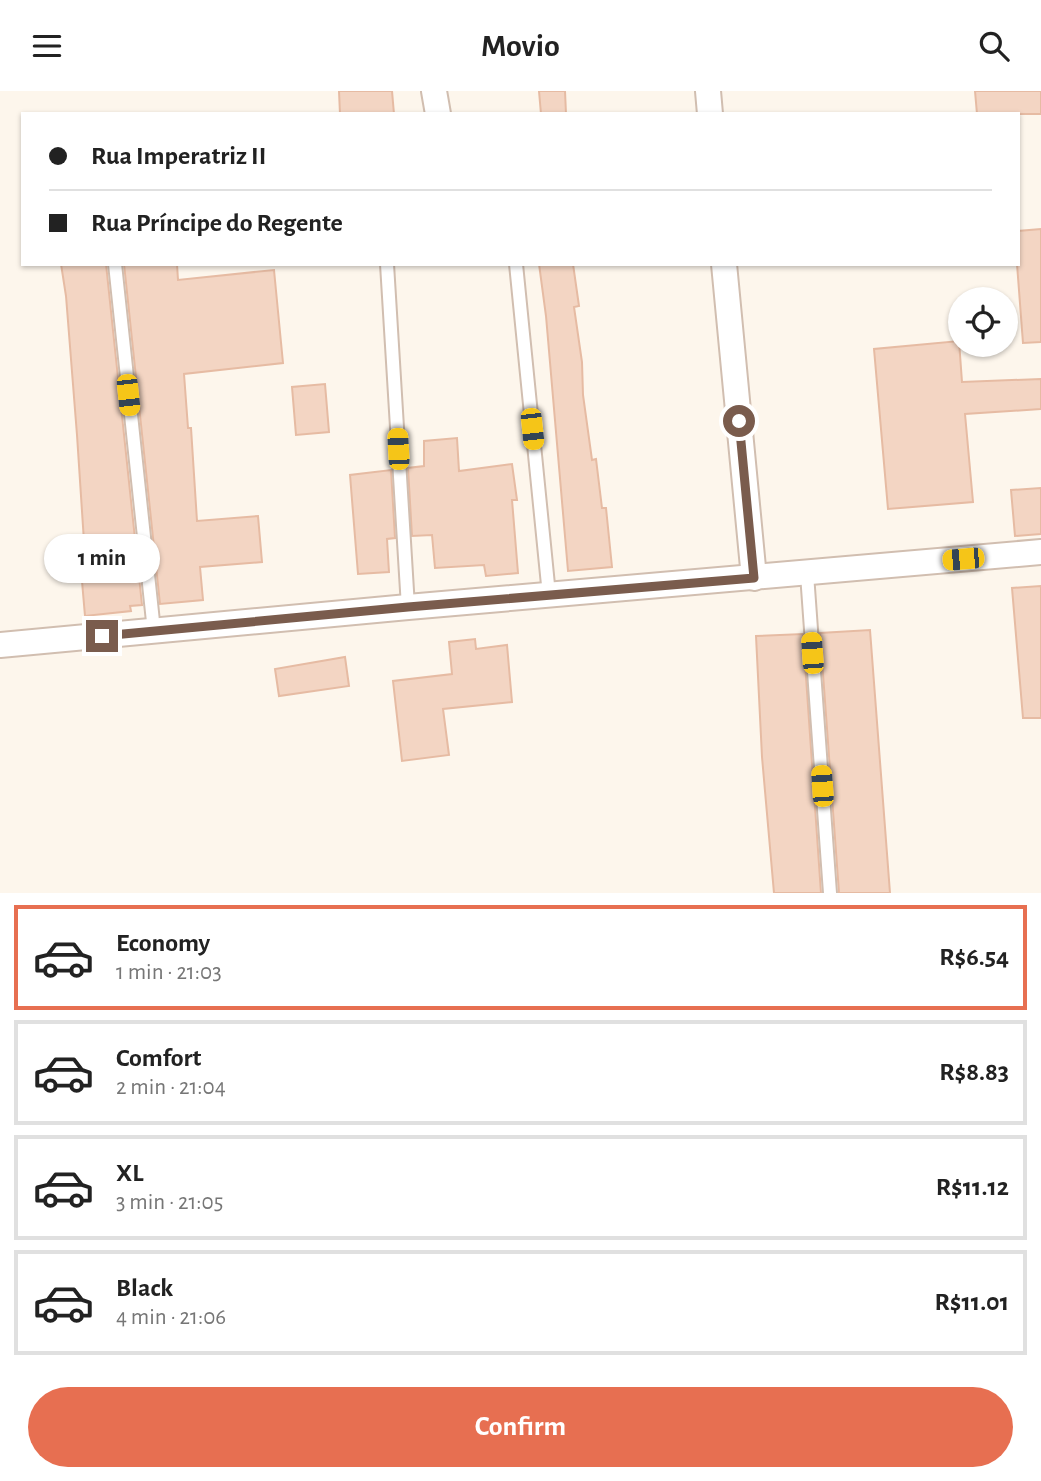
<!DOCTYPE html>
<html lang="en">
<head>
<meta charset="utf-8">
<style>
  :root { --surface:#fff; --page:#f2f2f2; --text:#222; --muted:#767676; --line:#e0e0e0; --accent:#e76f51 }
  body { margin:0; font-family:"Alegreya Sans",sans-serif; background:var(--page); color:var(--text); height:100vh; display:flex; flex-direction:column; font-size:26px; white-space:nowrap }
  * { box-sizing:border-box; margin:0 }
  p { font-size:23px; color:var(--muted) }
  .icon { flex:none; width:38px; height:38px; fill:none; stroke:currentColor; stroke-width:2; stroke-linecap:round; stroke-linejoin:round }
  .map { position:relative; height:802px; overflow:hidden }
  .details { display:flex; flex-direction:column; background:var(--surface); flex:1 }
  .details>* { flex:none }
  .guide { position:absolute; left:21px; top:21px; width:999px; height:154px; border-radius:0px; box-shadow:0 2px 5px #0004; display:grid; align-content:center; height:154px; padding:0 28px; background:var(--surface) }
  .controls { position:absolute; left:948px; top:196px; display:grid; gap:14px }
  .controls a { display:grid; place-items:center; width:70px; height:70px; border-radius:50%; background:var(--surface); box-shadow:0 2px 5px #0004; font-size:35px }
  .end { position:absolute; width:32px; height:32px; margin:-16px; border:9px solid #7a5c4d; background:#fff; box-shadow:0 0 0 4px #fff }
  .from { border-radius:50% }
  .bubble { position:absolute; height:49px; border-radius:24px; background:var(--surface); box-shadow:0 2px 5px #0004; font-size:23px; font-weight:600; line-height:49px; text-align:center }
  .car { position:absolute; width:21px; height:42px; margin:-21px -10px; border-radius:9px; box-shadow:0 0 5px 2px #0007; background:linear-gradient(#f5c518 24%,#345 0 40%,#f5c518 0 76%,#345 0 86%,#f5c518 0) }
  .guide b { display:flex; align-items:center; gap:24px; height:66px; font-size:26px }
  .guide b+b { border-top:2px solid var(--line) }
  .guide i { width:18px; height:18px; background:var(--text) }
  ul { padding:12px 0 0; list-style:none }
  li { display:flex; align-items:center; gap:21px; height:105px; margin:0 14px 10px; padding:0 14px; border:4px solid var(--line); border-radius:0px }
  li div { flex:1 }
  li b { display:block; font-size:26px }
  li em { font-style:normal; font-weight:600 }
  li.current { border-color:var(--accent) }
  li>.icon { width:63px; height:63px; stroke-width:1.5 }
  .button { display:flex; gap:14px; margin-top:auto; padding:14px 28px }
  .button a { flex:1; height:80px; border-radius:42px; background:var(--accent); color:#fff; font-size:28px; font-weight:600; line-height:80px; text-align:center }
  header { display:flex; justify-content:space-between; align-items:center; height:91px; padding:0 28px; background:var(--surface); font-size:32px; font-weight:600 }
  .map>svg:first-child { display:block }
  .building { fill:#f3d5c3; stroke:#e6bba3; stroke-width:2 }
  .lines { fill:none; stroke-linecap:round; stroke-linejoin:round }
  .service-casing { stroke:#d1beb0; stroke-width:16 }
  .minor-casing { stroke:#d1beb0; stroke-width:28 }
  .service { stroke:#fff; stroke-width:12 }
  .minor { stroke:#fff; stroke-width:24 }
  .route { stroke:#7a5c4d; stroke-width:9 }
</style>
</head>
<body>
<header><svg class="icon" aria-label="menu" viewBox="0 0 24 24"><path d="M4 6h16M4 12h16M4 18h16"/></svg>Movio<svg class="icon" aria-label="search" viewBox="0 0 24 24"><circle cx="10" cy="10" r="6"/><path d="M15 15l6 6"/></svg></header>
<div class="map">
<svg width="1041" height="802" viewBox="0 0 1041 802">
  <rect width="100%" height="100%" fill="#fdf6ec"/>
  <g class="building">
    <path d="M339,0H392L394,23H340Z"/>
    <path d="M539,0H565L566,23H541Z"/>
    <path d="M975,0H1041V23H977Z"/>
    <path d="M1041,138V251L1023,252L1017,173L1018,140Z"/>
    <path d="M61,173H106L142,514L130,515L131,520L85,525L80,467L85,466L77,344L66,205Z"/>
    <path d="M124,173H177L178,189L274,179L283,272L184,283L188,337H191L197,430L258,425L262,471L200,476L203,509L160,513Z"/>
    <path d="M539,173H573L579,215L574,216L582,271L583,304L592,369L596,368L602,417H606L612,476L568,480L546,225Z"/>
    <path d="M959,250L962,291L1041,288V318L965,323L973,411L888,418L874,258Z"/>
    <path d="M325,293L329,341L296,344L292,296Z"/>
    <path d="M457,347L459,380L512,373L517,409H512L518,482L486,485L484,474L435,477L432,444L412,445L408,377L424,375V350Z"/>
    <path d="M391,379L395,447L387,448L389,481L358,483L350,384Z"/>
    <path d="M1041,397V443L1015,445L1011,399Z"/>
    <path d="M1041,495V627H1023L1012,497Z"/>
    <path d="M870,539L890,802H839L820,542Z"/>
    <path d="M803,543L821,802H774L762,666L756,545Z"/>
    <path d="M475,548L476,558L507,554L512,611L443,618L449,664L402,670L393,590L452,583L449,551Z"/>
    <path d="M345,566L349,595L279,605L275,578Z"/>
  </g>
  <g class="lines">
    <g class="service-casing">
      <g id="service">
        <path d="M115,173L154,540"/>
        <path d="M387,173L408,516"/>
        <path d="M516,173L549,504"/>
        <path d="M807,483L830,802"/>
      </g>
    </g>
    <g class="minor-casing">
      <g id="minor">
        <path d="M434,0L438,23"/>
        <path d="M708,0L710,23"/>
        <path d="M724,173L754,487"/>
        <path d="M0,554L408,516L1041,461"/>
      </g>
    </g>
    <use href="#service" class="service"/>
    <use href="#minor" class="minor"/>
  </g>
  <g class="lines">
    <path class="route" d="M102,545L408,516L754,487L739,330"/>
  </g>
</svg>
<div class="controls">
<a><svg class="icon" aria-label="locate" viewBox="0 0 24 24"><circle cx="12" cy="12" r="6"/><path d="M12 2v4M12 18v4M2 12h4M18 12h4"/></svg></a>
</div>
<i class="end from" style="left:739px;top:330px"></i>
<i class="end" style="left:102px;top:545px"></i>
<div class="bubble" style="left:44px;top:443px;width:116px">1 min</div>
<i class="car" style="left:128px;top:304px;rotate:174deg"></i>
<i class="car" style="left:532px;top:338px;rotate:174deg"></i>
<i class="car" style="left:398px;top:358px;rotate:357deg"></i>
<i class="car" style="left:963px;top:468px;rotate:265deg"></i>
<i class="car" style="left:812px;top:562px;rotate:356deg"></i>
<i class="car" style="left:822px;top:695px;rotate:356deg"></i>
<div class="guide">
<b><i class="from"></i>Rua Imperatriz II</b>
<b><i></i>Rua Príncipe do Regente</b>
</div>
</div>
<section class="details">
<ul>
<li class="current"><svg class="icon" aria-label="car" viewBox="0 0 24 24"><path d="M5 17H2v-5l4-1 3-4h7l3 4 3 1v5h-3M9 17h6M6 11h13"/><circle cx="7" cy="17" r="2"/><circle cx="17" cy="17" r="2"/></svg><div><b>Economy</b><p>1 min · 21:03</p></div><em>R$6.54</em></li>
<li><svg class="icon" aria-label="car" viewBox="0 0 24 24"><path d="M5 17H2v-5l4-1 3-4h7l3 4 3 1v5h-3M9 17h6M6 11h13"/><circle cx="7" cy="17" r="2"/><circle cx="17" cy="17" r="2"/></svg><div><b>Comfort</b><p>2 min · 21:04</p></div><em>R$8.83</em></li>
<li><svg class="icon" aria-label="car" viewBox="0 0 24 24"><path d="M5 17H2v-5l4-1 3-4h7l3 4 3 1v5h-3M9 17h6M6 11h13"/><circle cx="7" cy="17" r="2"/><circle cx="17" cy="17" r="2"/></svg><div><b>XL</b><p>3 min · 21:05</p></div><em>R$11.12</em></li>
<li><svg class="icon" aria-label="car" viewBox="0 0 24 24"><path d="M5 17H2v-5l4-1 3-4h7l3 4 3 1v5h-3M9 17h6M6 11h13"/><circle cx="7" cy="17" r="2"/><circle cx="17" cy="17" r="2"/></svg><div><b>Black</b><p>4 min · 21:06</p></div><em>R$11.01</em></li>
</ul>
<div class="button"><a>Confirm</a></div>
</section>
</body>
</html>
